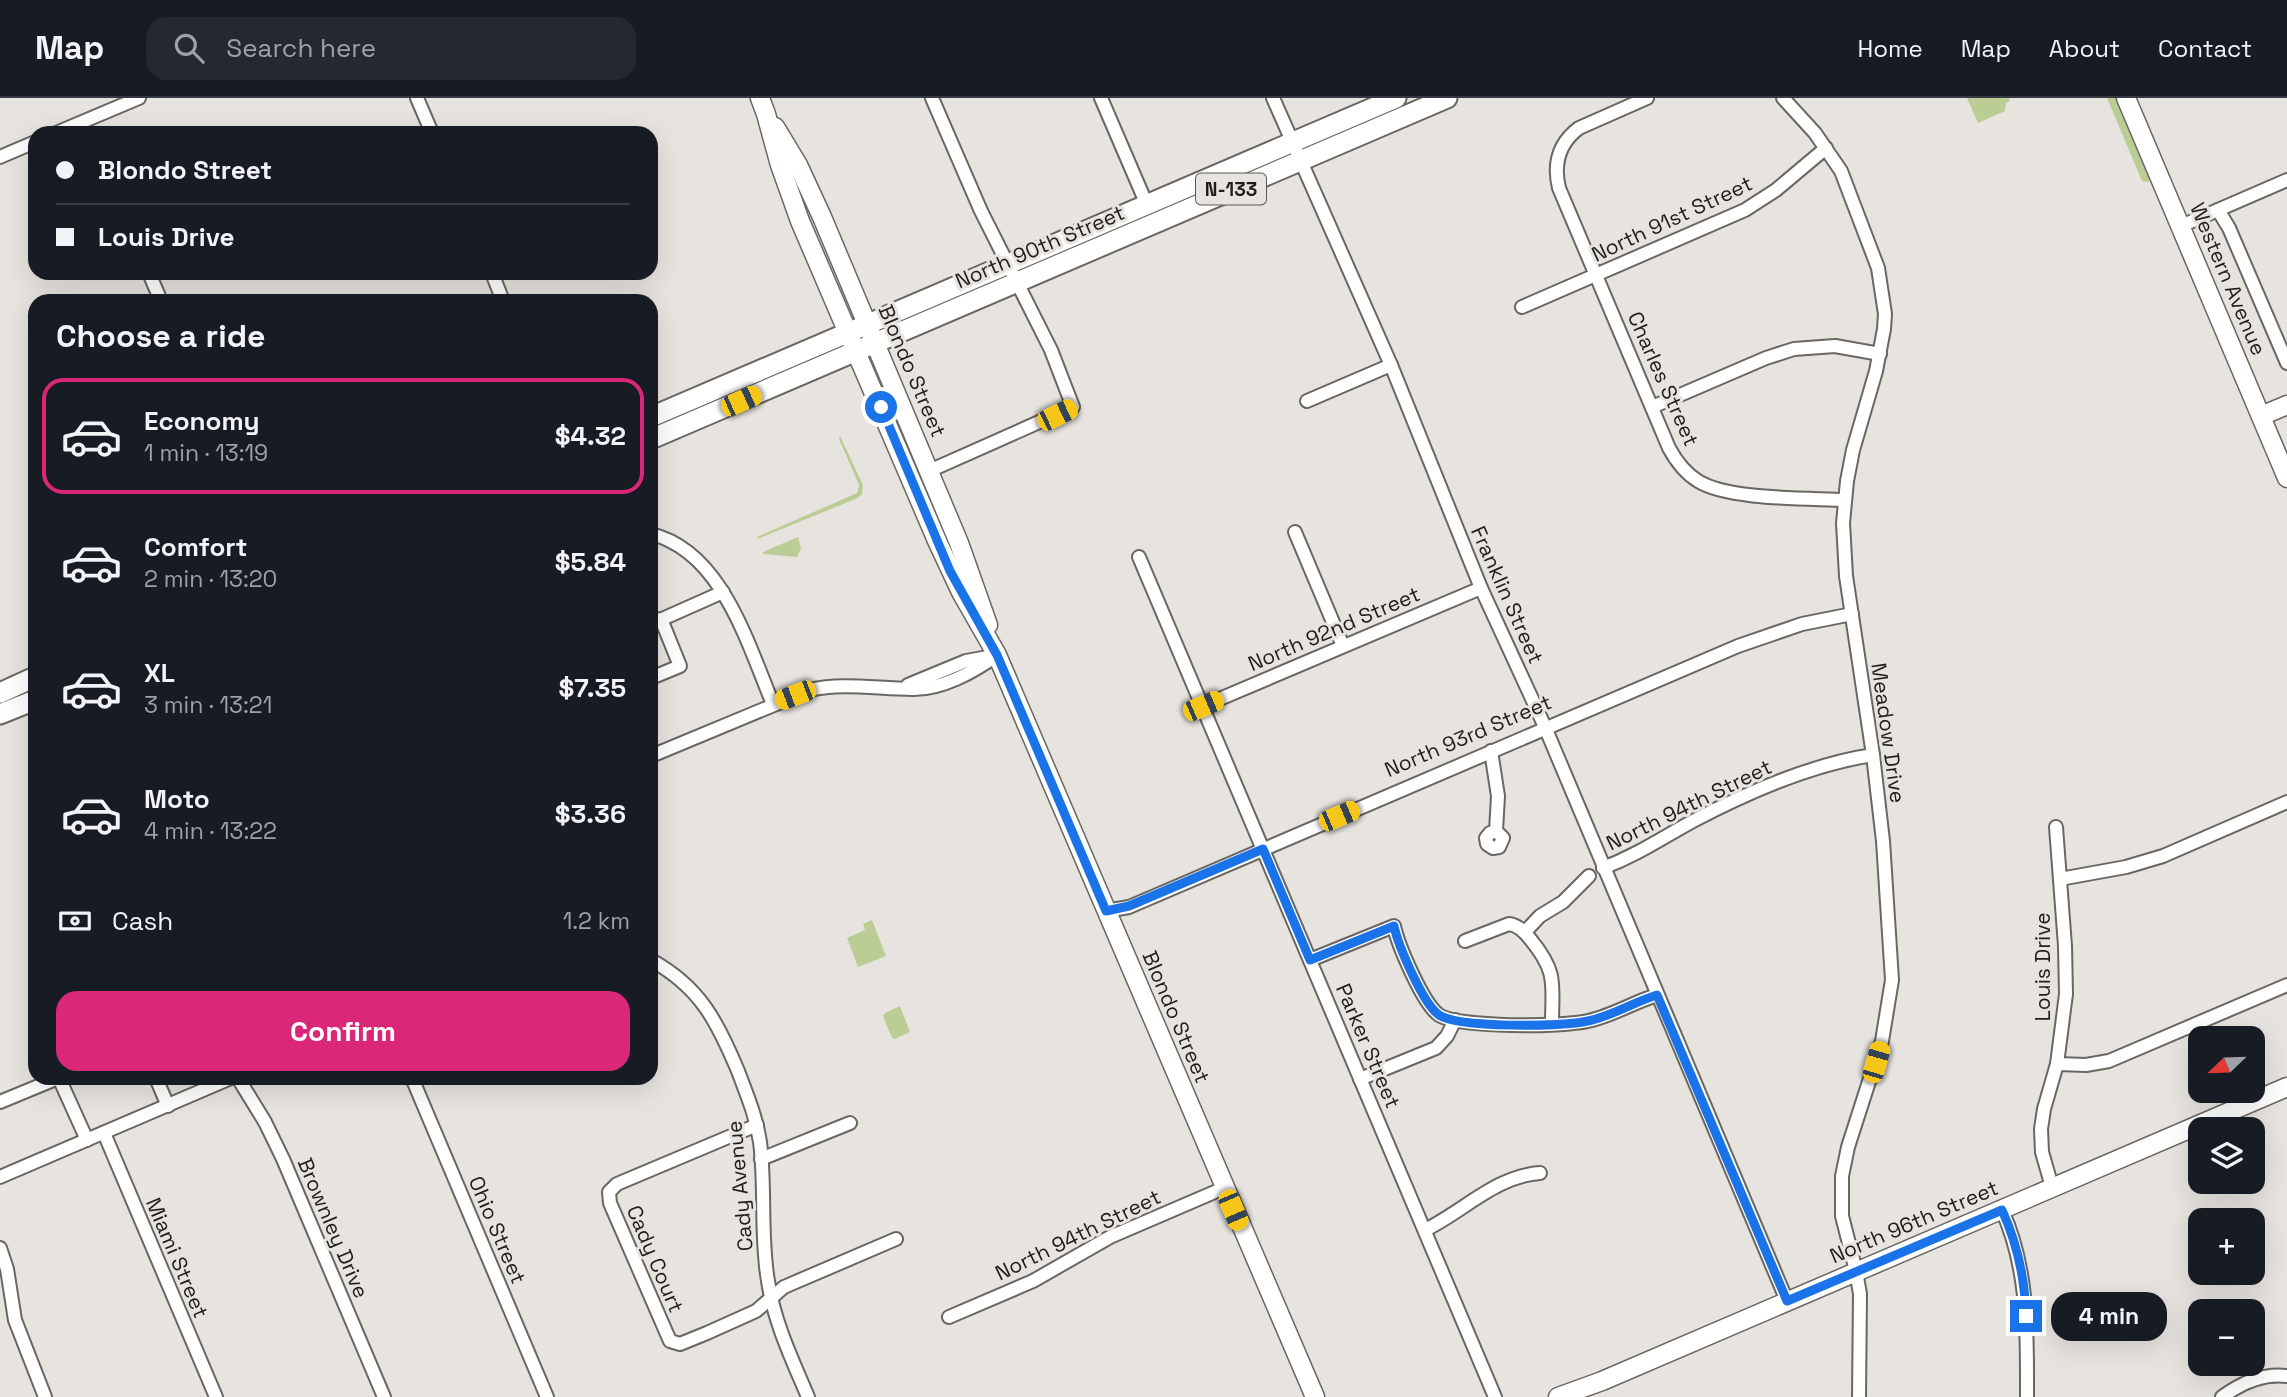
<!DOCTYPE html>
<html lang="en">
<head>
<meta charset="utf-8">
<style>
  :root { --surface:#171b24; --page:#242831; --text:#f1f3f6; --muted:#9ea1a6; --line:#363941; --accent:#db2777 }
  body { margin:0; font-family:"Space Grotesk",sans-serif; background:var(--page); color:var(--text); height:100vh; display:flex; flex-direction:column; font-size:26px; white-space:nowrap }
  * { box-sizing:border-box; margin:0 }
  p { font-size:23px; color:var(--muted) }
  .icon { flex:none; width:38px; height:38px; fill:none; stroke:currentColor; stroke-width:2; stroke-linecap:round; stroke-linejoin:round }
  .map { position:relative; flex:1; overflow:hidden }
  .details { position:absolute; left:28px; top:196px; width:630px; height:791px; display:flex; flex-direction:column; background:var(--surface); border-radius:21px; box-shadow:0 7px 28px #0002 }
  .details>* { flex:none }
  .guide { position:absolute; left:28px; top:28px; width:630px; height:154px; border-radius:21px; box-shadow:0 7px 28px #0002; display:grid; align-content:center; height:154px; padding:0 28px; background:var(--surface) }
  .needle { width:46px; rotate:247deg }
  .tools { position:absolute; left:2188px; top:928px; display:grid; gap:14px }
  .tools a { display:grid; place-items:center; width:77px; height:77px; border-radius:14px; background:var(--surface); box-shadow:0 7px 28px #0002; font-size:35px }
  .end { position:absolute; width:32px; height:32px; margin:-16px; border:9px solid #1a73e8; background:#fff; box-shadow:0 0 0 4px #fff }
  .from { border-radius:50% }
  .bubble { position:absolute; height:49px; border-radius:21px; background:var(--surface); box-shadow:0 7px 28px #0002; font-size:23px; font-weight:800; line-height:49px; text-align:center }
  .car { position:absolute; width:21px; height:42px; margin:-21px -10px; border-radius:9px; box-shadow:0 0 5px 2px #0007; background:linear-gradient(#f5c518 24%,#345 0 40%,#f5c518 0 76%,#345 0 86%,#f5c518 0) }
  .guide b { display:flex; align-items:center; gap:24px; height:66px; font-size:26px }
  .guide b+b { border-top:2px solid var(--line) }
  .guide i { width:18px; height:18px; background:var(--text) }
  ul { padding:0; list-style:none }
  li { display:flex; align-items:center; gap:21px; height:116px; margin:0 14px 10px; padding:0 14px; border:4px solid transparent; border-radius:21px }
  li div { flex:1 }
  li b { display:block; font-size:26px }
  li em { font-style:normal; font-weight:800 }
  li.on { border-color:var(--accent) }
  li>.icon { width:63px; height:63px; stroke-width:1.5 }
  h2 { padding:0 28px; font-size:32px; line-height:84px }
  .pay { display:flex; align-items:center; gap:18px; height:77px; padding:0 28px; font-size:26px }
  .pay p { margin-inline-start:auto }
  .primary-button { display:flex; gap:14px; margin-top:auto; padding:14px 28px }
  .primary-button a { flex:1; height:80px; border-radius:21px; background:var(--accent); color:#fff; font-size:28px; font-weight:800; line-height:80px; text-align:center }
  header { display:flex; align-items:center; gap:42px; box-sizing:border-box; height:98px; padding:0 35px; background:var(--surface); border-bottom:2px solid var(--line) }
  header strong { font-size:33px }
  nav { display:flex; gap:38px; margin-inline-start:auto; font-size:24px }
  .search { width:490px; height:63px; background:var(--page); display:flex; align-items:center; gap:18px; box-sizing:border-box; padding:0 24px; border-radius:21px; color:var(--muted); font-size:26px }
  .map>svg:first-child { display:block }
  .green { fill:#bccc95 }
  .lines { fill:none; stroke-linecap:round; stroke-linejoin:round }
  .street-casing { stroke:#6a6763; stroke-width:16 }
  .secondary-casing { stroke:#6a6763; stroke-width:21 }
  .primary-casing { stroke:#6a6763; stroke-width:23 }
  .street { stroke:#fff; stroke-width:12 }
  .secondary { stroke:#fff; stroke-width:18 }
  .primary { stroke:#fff; stroke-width:19 }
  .route { stroke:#1a73e8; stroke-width:9 }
  .labels { text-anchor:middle; stroke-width:6; stroke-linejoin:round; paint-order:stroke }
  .shield { fill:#e7e4df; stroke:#5a5956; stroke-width:2 }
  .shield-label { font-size:19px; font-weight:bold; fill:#1e1d1b }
  .street-label { font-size:21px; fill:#1e1d1b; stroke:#e7e4df }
</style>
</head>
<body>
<header>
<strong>Map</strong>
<div class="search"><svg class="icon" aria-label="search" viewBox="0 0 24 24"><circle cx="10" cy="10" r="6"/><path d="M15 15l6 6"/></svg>Search here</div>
<nav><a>Home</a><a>Map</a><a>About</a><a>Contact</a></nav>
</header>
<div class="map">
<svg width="2287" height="1299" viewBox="0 0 2287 1299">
  <rect width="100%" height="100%" fill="#e7e4df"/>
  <g class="green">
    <path d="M1967,0H2009L2010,3L2006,5L2005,13L1978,25Z"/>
    <path d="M2107,0H2119L2151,81L2148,84L2142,83Z"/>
    <path d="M840,338L863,387L862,396L858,400L757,441V439L857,395L859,387L839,341Z"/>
    <path d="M798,439L801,450L797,459L763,456V454Z"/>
    <path d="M872,822L886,858L858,869L847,840L865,832L863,826Z"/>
    <path d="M900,908L910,934L895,941L892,940L883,918L885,915Z"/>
  </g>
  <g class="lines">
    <g class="street-casing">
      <g id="street">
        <path d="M417,0L432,35"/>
        <path d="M1101,0L1147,107"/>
        <path d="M1273,0L1391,267L1481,490L1545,629L1787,1203"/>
        <path d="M1647,0L1579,30C1559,45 1553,65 1559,90L1669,350C1676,363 1685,375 1698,383C1728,402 1807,400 1845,402"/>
        <path d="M1783,0L1815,35L1841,73L1878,170L1885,216L1884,231L1876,273L1853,352L1847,383L1843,425L1846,478L1873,657L1883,743L1892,882L1882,943L1848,1049L1842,1078V1118L1856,1173L1860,1196L1859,1299"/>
        <path d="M56,35L139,0"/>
        <path d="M0,59L35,44"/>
        <path d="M2218,112L2229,130L2287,265"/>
        <path d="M2181,128L2287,82"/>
        <path d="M149,175L161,203"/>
        <path d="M492,175L503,203"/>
        <path d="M1522,209L1745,112L1776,92L1826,50"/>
        <path d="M1307,303L1391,267"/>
        <path d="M1652,309L1766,260L1794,251L1835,248L1880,256"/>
        <path d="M929,373L1073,309L1051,252L981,113L932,0"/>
        <path d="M1295,434L1343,548"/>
        <path d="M651,436C722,453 748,547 773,606"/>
        <path d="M1139,459L1495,1299"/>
        <path d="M651,526L723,494"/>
        <path d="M651,580L680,568L661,521"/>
        <path d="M908,587L966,563L993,558"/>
        <path d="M1203,608L1481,490"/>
        <path d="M1491,653L1498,698L1496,733L1503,740L1499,749L1493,750L1487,746L1486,740L1490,735L1496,733"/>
        <path d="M651,658L810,592C843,584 878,591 912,591C941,592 974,574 997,557"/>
        <path d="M1603,770C1637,757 1662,740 1693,723C1746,695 1813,666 1873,657"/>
        <path d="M2060,781L2126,769L2163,758L2287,704"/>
        <path d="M1106,813L1129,809L1738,548L1802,526L1852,516"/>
        <path d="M1525,834L1540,818L1563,804L1589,778"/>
        <path d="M1465,843L1509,826C1518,827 1525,834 1531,842C1558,875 1552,886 1552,926"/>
        <path d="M651,862C700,889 717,923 738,973C747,997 756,1018 760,1044C766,1090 760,1137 768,1183C774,1224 792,1261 808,1299"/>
        <path d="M1310,862L1394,828C1398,847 1423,906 1439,917C1458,930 1563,929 1588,923C1612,918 1634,904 1657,897"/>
        <path d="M2057,966L2086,967L2109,963L2287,887"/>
        <path d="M59,980L87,1042"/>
        <path d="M156,980L168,1008"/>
        <path d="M238,980L265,1024L283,1061L384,1299"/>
        <path d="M412,980L547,1299"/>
        <path d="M1360,981L1436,950L1447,938L1455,922"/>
        <path d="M0,1004L58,980"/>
        <path d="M757,1027L617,1086L609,1094L610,1105L670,1243L680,1246L707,1235L756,1213L784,1189L896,1141"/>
        <path d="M104,1035L216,1299"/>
        <path d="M761,1061L850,1025"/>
        <path d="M0,1079L231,980"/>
        <path d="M2052,1089L2042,1054L2041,1031L2044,1011L2057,966L2066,896L2065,848L2056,729"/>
        <path d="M2002,1112C2029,1172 2027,1235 2027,1299"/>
        <path d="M1425,1132C1464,1113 1496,1078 1540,1075"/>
        <path d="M0,1150L7,1171L15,1222L45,1299"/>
        <path d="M949,1219L1033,1183L1110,1139L1224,1090"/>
        <path d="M2222,1299C2241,1285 2263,1275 2287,1278"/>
      </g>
    </g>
    <g class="secondary-casing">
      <g id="secondary">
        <path d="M760,0L766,16L780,67L800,123L938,445L961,494L997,557L1315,1299"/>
        <path d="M2126,0L2287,380"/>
        <path d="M775,29L798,67L822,119L959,445L988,527"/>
        <path d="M2261,318L2287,307"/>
        <path d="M1558,1299L1602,1283L2287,989"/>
      </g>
    </g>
    <g class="primary-casing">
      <g id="primary">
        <path d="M651,319L1396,0"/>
        <path d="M651,341L1447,0"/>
        <path d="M0,595L35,579"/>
        <path d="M0,616L35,602"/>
      </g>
    </g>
    <use href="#street" class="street"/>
    <use href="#secondary" class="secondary"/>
    <use href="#primary" class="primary"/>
  </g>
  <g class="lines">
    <path class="route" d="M881,309L950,473L997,557L1106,813L1129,808L1263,751L1310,862L1394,828C1398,847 1423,906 1439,917C1458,930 1563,929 1588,923C1612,918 1634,904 1657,897L1787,1203L2002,1112C2017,1145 2025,1182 2026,1218"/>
  </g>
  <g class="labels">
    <rect class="shield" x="1196" y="75.5" width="70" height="31" rx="5"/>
    <g class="shield-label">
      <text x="1231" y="98">N-133</text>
    </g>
    <g class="street-label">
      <text transform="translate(1672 121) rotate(-25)" y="7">North 91st Street</text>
      <text transform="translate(1040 149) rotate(-23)" y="7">North 90th Street</text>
      <text transform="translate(2228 181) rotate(67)" y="7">Western Avenue</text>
      <text transform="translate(912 273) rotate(67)" y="7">Blondo Street</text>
      <text transform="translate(1663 281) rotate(66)" y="7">Charles Street</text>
      <text transform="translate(1507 497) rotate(66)" y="7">Franklin Street</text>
      <text transform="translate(1334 531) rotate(-23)" y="7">North 92nd Street</text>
      <text transform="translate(1888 635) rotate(82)" y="7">Meadow Drive</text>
      <text transform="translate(1468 638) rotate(-23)" y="7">North 93rd Street</text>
      <text transform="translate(1689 707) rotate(-26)" y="7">North 94th Street</text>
      <text transform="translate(2043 869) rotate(-90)" y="7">Louis Drive</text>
      <text transform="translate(1176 919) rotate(67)" y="7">Blondo Street</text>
      <text transform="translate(1368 948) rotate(67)" y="7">Parker Street</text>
      <text transform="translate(740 1088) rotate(-95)" y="7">Cady Avenue</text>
      <text transform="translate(1914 1124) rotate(-23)" y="7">North 96th Street</text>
      <text transform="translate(333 1130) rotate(67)" y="7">Brownley Drive</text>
      <text transform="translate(497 1132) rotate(67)" y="7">Ohio Street</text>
      <text transform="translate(1078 1137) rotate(-26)" y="7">North 94th Street</text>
      <text transform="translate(177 1160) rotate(67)" y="7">Miami Street</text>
      <text transform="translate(655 1161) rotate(67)" y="7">Cady Court</text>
    </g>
  </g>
</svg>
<div class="tools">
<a><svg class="needle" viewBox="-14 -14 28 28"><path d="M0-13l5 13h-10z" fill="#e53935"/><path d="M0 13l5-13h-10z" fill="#9ea1a6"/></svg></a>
<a><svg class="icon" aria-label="layers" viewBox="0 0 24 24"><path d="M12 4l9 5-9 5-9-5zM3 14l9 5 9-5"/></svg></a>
<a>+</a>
<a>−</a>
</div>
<i class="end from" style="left:881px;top:309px"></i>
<i class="end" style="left:2026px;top:1218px"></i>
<div class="bubble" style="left:2051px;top:1194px;width:116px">4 min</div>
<i class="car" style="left:741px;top:303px;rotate:66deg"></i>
<i class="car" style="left:1057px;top:317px;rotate:64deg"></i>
<i class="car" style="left:795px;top:597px;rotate:249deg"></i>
<i class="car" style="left:1203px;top:608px;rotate:67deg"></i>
<i class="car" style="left:1339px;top:718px;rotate:67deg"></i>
<i class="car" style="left:1876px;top:964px;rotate:16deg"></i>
<i class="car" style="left:1233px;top:1112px;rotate:157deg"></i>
<div class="guide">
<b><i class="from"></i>Blondo Street</b>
<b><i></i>Louis Drive</b>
</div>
<section class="details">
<h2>Choose a ride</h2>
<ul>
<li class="on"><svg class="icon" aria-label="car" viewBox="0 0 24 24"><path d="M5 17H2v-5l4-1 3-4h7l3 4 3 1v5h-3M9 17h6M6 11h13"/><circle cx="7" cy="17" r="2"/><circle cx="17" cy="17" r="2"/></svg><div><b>Economy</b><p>1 min · 13:19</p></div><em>$4.32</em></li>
<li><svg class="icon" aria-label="car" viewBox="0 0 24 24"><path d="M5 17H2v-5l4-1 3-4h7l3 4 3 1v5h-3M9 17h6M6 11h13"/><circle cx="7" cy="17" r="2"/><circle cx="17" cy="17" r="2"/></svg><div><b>Comfort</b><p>2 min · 13:20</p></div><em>$5.84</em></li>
<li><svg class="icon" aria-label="car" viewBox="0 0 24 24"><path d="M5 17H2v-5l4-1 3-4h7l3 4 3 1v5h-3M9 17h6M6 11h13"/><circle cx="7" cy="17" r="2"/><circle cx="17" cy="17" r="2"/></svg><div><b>XL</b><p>3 min · 13:21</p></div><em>$7.35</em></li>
<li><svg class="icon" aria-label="car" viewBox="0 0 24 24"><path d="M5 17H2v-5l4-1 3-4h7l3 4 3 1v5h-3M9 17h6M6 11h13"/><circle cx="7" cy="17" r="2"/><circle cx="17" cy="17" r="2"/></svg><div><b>Moto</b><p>4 min · 13:22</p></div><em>$3.36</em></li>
</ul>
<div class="pay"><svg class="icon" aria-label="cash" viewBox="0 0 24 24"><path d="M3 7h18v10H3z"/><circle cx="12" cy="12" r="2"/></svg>Cash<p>1.2 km</p></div>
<div class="primary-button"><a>Confirm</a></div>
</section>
</div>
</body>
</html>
